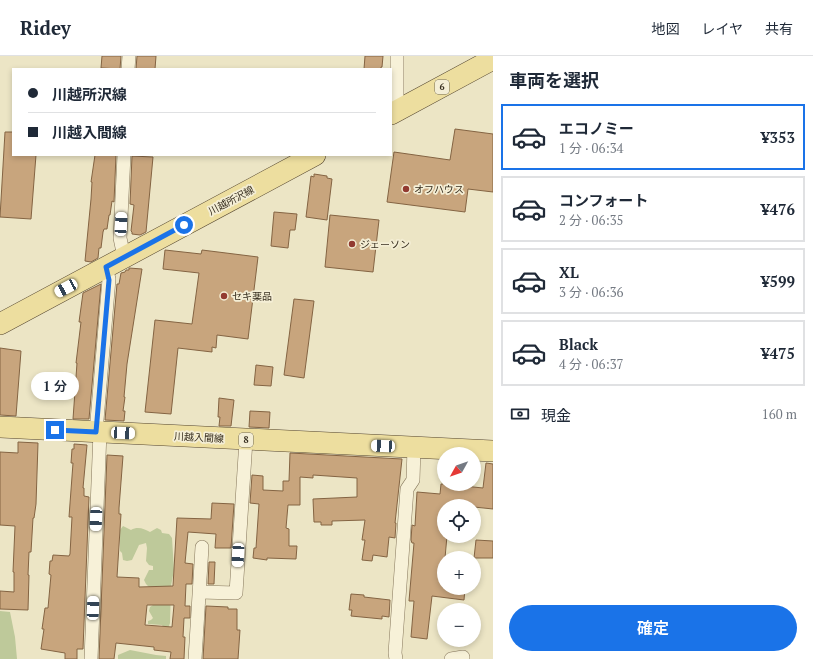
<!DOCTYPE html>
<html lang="ja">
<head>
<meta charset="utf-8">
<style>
  :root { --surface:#fff; --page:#f6f6f7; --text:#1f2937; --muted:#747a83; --line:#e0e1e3; --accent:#1a73e8 }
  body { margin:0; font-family:"PT Serif","Noto Sans JP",serif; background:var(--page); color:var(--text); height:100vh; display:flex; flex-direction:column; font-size:15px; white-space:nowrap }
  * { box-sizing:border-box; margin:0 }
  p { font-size:13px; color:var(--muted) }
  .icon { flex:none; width:22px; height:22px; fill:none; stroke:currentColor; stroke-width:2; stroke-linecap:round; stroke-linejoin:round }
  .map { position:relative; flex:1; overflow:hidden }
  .drawer { display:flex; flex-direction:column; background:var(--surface); width:320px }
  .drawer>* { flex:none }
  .guide { position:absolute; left:12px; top:12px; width:380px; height:88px; border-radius:0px; box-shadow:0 2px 6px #0003; display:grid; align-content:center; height:88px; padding:0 16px; background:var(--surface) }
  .needle { width:26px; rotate:230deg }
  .buttons { position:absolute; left:437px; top:391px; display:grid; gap:8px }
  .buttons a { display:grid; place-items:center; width:44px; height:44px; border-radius:50%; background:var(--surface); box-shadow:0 2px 6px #0003; font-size:20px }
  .end { position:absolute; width:18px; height:18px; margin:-9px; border:5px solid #1a73e8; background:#fff; box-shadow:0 0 0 2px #fff }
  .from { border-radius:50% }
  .bubble { position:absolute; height:28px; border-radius:14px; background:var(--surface); box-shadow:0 2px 6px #0003; font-size:13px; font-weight:600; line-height:28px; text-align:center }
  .car { position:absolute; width:12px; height:24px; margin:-12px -6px; border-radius:5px; box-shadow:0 0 3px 1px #0007; background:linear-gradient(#fff 24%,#345 0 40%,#fff 0 76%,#345 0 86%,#fff 0) }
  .guide b { display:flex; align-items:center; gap:14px; height:38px; font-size:15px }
  .guide b+b { border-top:1px solid var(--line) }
  .guide i { width:10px; height:10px; background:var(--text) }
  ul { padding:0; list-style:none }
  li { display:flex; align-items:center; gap:12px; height:66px; margin:0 8px 6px; padding:0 8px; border:2px solid var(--line); border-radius:0px }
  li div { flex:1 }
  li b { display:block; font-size:15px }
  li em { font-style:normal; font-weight:600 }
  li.active { border-color:var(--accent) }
  li>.icon { width:36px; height:36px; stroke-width:1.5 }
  h2 { padding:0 16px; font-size:18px; line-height:48px }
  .pay { display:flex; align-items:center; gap:10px; height:44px; padding:0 16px; font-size:15px }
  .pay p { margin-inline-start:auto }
  .button { display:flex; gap:8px; margin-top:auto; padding:8px 16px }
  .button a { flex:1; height:46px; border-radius:24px; background:var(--accent); color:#fff; font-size:16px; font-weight:600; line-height:46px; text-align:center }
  header { display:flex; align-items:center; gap:24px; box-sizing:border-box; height:56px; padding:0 20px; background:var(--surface); border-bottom:1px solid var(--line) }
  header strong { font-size:19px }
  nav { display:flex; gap:22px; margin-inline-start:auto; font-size:14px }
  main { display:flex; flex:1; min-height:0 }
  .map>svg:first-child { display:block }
  .green { fill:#bec99a }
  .building { fill:#c8a57d; stroke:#846443; fill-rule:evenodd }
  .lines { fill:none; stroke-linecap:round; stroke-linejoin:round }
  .minor-casing { stroke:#86775c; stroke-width:14 }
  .primary-casing { stroke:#544530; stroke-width:22 }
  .minor { stroke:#f7f1d8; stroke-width:13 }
  .primary { stroke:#edde9f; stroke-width:21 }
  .route { stroke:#1a73e8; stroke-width:5 }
  .poi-dot { fill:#923a30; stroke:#f4eed5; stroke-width:1.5 }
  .labels { text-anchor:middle; stroke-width:3.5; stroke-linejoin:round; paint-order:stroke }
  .shield { fill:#f4eed5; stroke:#706856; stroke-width:1 }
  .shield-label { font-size:9px; font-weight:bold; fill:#372e1f }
  .poi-label { font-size:10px; fill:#372e1f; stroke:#f4eed5; text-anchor:start }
  .street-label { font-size:10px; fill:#372e1f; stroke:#f4eed5 }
</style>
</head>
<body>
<header>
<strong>Ridey</strong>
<nav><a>地図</a><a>レイヤ</a><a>共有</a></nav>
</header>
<main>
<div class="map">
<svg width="493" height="603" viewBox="0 0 493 603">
  <rect width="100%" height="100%" fill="#ece5c5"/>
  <g class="green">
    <path d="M123,470L131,474C138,470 144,473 150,476L157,472L161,474L162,477L169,478L172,482L174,514L171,530L170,567L168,573L164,572L162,569L148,568V565L151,564L153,562L149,555L150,551L156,547L152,534L146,528L144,524L149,514H153V510L149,509L146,505L147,492L146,487L139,489L132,504L127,505L123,504L122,497L120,495V474Z"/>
    <path d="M0,555L10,556L15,581L17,603H0Z"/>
    <path d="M130,594L156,599L166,600V603H118V599Z"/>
  </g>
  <g class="building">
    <path d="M102,0H121L120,13L101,12Z"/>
    <path d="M137,0H156L155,13H136Z"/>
    <path d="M365,0H383L382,11H381V13H364Z"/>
    <path d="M455,73L493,78V136L468,133L465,156L387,146L394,96L450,104Z"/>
    <path d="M5,76H13V99H36L31,163L0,161Z"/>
    <path d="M95,99H116L114,146L112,145L110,159H109L107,173H104L103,176L101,192H99L98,202L91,206L85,205L91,143L92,126H91Z"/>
    <path d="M132,100L153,101L146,176L140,179L132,178V176L131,175L134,149L130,148Z"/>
    <path d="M314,118L327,120V122L332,123L327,164L306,161L311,120L314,121Z"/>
    <path d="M274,156L297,158L295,174H290L288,192L271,190Z"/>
    <path d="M330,159L379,164L373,216L325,211Z"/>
    <path d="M165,194L201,198L202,194L258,201L248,283L217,279L216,292L212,291V296L178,292L171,358L145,356L155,264L192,268L199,217L163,213Z"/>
    <path d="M129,212L142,213L127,308L124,341H125L123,355H125L124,365L105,364L117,228H119L121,217L125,216L126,214H129Z"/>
    <path d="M101,228L89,363H73L77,307H76L81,266H79L83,237Z"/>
    <path d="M294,243L314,245L304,322L284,319Z"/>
    <path d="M0,292L21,295L16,360L0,359Z"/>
    <path d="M256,309L273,311L271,330L254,329Z"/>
    <path d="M219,342L234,344L231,370H219L220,361H218Z"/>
    <path d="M250,355L270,356L269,372L249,371Z"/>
    <path d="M18,386L38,387L36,448L34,462H33L31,496H29L28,519H29L28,554L0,553V535L14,536V516H13L15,470L0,469V396L18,397Z"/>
    <path d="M74,388L87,389L83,432H84V440L89,441L83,593H77V603H65V597L41,593L44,573H42L45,552H48L51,519L49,518L50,505H52L53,499L69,500L70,498L72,461H69L73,407H71L72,393H74Z"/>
    <path d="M290,397L402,403L395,467H396L395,482L389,481L387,501L373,499L372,505L362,504L365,484H362L365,464L332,465V469H321V466H314L313,443L357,441V422L313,419V422L300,421V449H288L286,472L289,473V490H297L296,503L267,502V504L253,502L254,492H256L259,448L250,447L252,419L263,420V434L283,435V425H289Z"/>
    <path d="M107,399L123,400L119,452V458H121L117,521L139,522V531L173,530L177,462L211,463L212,447L234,448L231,492H215L216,478L188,476L185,507L193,508L192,528H186L185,550H190V562H184L183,581H185L184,603H170L171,596L154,594V591L116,587L114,603H99ZM147,549H174L172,571L145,569Z"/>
    <path d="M486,407L493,408V453L474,451V450H444V480H447L445,502H444L443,532H465L464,544L432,540L427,583L411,581L414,545H409L414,487H412L411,484L412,469L415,470L417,436L440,438L441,428H455L454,429L483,432Z"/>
    <path d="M476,484L493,485V502H474Z"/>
    <path d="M209,506H215L214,528H208Z"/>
    <path d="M351,538L364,539V541L390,544L389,561L382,560V563L351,560L352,554H349Z"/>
    <path d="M206,550L228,551V553H237V574H240L238,603H203Z"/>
  </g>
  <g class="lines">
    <g class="minor-casing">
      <g id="minor">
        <path d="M397,0V47L400,53"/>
        <path d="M128,13L129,0"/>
        <path d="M124,201L120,182L124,99"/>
        <path d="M96,376L109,223L106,211"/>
        <path d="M200,536L236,537L246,384"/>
        <path d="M91,603L100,376"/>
        <path d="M195,603L202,491"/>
        <path d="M396,603L395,597L407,433L413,424L414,392"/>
        <path d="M451,603L463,601V603"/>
      </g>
    </g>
    <g class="primary-casing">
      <g id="primary">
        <path d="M391,58L493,3"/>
        <path d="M0,268L315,99"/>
        <path d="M0,371L493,395"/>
      </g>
    </g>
    <use href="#minor" class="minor"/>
    <use href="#primary" class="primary"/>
  </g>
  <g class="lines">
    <path class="route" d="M55,374L96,376L109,224L106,211L184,169"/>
  </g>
  <g class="poi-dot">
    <circle cx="406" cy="133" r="4"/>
    <circle cx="352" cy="188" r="4"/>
    <circle cx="224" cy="240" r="4"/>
  </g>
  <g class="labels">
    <g class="shield">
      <rect x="435" y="24" width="14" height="14" rx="3"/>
      <rect x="239" y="377" width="14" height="14" rx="3"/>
    </g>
    <g class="shield-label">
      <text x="442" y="34">6</text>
      <text x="246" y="387">8</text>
    </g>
    <g class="poi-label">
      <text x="414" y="137">オフハウス</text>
      <text x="360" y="192">ジェーソン</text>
      <text x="232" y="244">セキ薬品</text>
    </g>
    <g class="street-label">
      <text transform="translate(231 144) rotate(-28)" y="4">川越所沢線</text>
      <text transform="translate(199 381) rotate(3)" y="4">川越入間線</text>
    </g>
  </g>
</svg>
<div class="buttons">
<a><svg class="needle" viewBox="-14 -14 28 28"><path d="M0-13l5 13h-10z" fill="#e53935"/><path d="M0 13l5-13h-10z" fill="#747a83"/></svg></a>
<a><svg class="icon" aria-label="locate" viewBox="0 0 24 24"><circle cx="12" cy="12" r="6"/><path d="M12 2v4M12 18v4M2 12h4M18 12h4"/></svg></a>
<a>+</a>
<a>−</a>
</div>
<i class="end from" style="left:184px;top:169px"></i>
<i class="end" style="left:55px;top:374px"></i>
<div class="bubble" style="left:31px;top:316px;width:48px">1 分</div>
<i class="car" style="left:121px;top:168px;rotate:3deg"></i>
<i class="car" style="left:66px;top:232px;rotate:242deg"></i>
<i class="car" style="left:123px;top:377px;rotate:93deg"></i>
<i class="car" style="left:383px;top:390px;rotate:273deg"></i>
<i class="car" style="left:96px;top:463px;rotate:182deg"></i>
<i class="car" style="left:238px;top:499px;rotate:183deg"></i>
<i class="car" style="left:93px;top:552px;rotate:2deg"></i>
<div class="guide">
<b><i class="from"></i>川越所沢線</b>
<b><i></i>川越入間線</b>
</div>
</div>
<section class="drawer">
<h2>車両を選択</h2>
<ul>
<li class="active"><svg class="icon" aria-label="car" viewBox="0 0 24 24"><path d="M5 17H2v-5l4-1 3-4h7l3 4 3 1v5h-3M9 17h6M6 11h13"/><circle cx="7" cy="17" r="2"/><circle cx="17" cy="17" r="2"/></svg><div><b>エコノミー</b><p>1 分 · 06:34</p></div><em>¥353</em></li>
<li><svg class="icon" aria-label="car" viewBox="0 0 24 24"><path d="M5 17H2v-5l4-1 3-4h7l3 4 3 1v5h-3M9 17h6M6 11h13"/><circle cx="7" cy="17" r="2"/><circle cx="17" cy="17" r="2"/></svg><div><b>コンフォート</b><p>2 分 · 06:35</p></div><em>¥476</em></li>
<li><svg class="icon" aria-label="car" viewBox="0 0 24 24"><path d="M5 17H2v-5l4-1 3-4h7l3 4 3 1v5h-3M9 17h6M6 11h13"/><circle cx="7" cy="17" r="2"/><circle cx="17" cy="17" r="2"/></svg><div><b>XL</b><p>3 分 · 06:36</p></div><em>¥599</em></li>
<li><svg class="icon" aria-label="car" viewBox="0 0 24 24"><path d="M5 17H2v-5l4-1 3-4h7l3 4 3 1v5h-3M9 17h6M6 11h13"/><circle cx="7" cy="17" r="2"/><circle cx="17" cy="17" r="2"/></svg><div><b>Black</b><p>4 分 · 06:37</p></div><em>¥475</em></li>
</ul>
<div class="pay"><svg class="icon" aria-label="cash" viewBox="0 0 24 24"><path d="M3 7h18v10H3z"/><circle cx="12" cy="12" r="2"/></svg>現金<p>160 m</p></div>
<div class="button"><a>確定</a></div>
</section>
</main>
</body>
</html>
